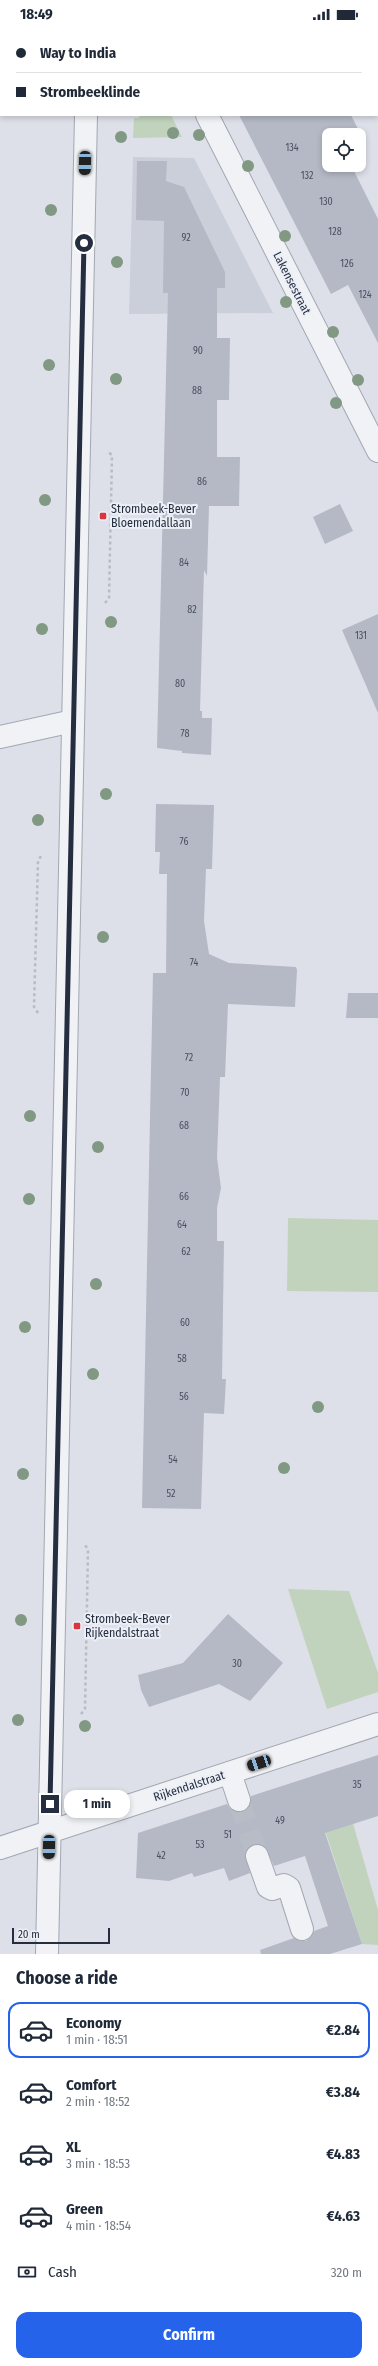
<!DOCTYPE html>
<html lang="en">
<head>
<meta charset="utf-8">
<style>
  :root { --surface:#fff; --page:#f6f6f7; --text:#1f2937; --muted:#747a83; --line:#e0e1e3; --accent:#2563eb }
  body { margin:0; font-family:"Fira Sans Condensed",sans-serif; background:var(--page); color:var(--text); height:100vh; display:flex; flex-direction:column; font-size:15px; white-space:nowrap }
  * { box-sizing:border-box; margin:0 }
  p { font-size:13px; color:var(--muted) }
  .icon { flex:none; width:22px; height:22px; fill:none; stroke:currentColor; stroke-width:2; stroke-linecap:round; stroke-linejoin:round }
  .map { position:relative; height:1926px; overflow:hidden }
  .drawer { display:flex; flex-direction:column; background:var(--surface); flex:1 }
  .drawer>* { flex:none }
  .guide { position:absolute; left:0px; top:0px; width:378px; height:88px; box-shadow:0 2px 6px #0003; display:grid; align-content:center; height:88px; padding:0 16px; background:var(--surface) }
  .controls { position:absolute; left:322px; top:100px; display:grid; gap:8px }
  .controls a { display:grid; place-items:center; width:44px; height:44px; border-radius:8px; background:var(--surface); box-shadow:0 2px 6px #0003; font-size:20px }
  .scale { position:absolute; left:12px; bottom:10px; width:98px; box-sizing:border-box; padding-left:4px; border:2px solid #252d40; border-top:0; font-size:11px; line-height:14px; white-space:nowrap; color:#252d40; -webkit-text-stroke:3px #ecf0f6; paint-order:stroke }
  .end { position:absolute; width:18px; height:18px; margin:-9px; border:5px solid #252d40; background:#fff; box-shadow:0 0 0 2px #fff }
  .from { border-radius:50% }
  .bubble { position:absolute; height:28px; border-radius:12px; background:var(--surface); box-shadow:0 2px 6px #0003; font-size:13px; font-weight:700; line-height:28px; text-align:center }
  .car { position:absolute; width:12px; height:24px; margin:-12px -6px; border-radius:5px; box-shadow:0 0 3px 1px #0007; background:linear-gradient(#222 24%,#8ab4d8 0 40%,#222 0 76%,#8ab4d8 0 86%,#222 0) }
  .guide b { display:flex; align-items:center; gap:14px; height:38px; font-size:15px }
  .guide b+b { border-top:1px solid var(--line) }
  .guide i { width:10px; height:10px; background:var(--text) }
  ul { padding:0; list-style:none }
  li { display:flex; align-items:center; gap:12px; height:56px; margin:0 8px 6px; padding:0 8px; border:2px solid transparent; border-radius:12px }
  li div { flex:1 }
  li b { display:block; font-size:15px }
  li em { font-style:normal; font-weight:700 }
  li.current { border-color:var(--accent) }
  li>.icon { width:36px; height:36px; stroke-width:1.5 }
  h2 { padding:0 16px; font-size:18px; line-height:48px }
  .pay { display:flex; align-items:center; gap:10px; height:44px; padding:0 16px; font-size:15px }
  .pay p { margin-inline-start:auto }
  .primary-button { display:flex; gap:8px; margin-top:auto; padding:8px 16px }
  .primary-button a { flex:1; height:46px; border-radius:12px; background:var(--accent); color:#fff; font-size:16px; font-weight:700; line-height:46px; text-align:center }
  .status { display:flex; justify-content:space-between; align-items:center; height:28px; padding:0 20px; background:var(--surface); direction:ltr }
  .status svg { height:11px; fill:currentColor }
  .map>svg:first-child { display:block }
  .built { fill:#cbcfda }
  .green { fill:#c1d3bd }
  .building { fill:#b4b9c5 }
  .lines { fill:none; stroke-linecap:round; stroke-linejoin:round }
  .minor-tunnel { stroke:#b8bcc6; stroke-width:22; stroke-dasharray:22 11; stroke-linecap:butt }
  .minor-casing { stroke:#a2a7b2; stroke-width:24 }
  .path { stroke:#b7bbc3; stroke-width:2.5; stroke-dasharray:3 3; stroke-linecap:butt }
  .minor { stroke:#f0f2f6; stroke-width:22 }
  .tree { fill:#819883 }
  .route { stroke:#252d40; stroke-width:5 }
  .poi-dot { fill:#d93642; stroke:#ecf0f6; stroke-width:1.5 }
  .labels { text-anchor:middle; stroke-width:4; stroke-linejoin:round; paint-order:stroke }
  .number-label { font-size:10px; fill:#495061 }
  .street-label { font-size:12px; fill:#252d40; stroke:#ecf0f6 }
  .poi-label { font-size:12px; fill:#252d40; stroke:#ecf0f6; text-anchor:start }
</style>
</head>
<body>
<div class="status"><b>18:49</b><svg viewBox="0 0 49 12"><path d="M0 12V9h3v3zM5 12V6h3v6zM10 12V3h3v9zM15 12V0h3v12zM26 1h20v11H26zM47 4h2v5h-2z"/></svg></div>
<div class="map">
<svg width="378" height="1926" viewBox="0 0 378 1926">
  <rect width="100%" height="100%" fill="#dde0e8"/>
  <path class="built" d="M133,129L194,130L273,285L129,286Z"/>
  <g class="green">
    <path d="M140,87H171L182,109L133,110L134,90H139Z"/>
    <path d="M288,1190L378,1192V1264L287,1263Z"/>
    <path d="M288,1561L349,1563L378,1645V1664L327,1681Z"/>
    <path d="M337,1740L378,1882V1917L362,1916L308,1750Z"/>
  </g>
  <g class="building">
    <path d="M239,87H351L360,105L356,107H329V137H351L378,191V315L348,257L331,266Z"/>
    <path d="M137,133H167L166,153L184,159L225,244V260H217V310H230L229,372H217V429H240L239,478H209L207,548L204,542L200,683H202V690H212L211,727L182,725V723L157,720L168,265H163L164,193L136,192Z"/>
    <path d="M340,476L353,503L325,516L313,489Z"/>
    <path d="M378,586V685L342,602Z"/>
    <path d="M156,776L214,777L212,841H206L204,893L209,926L229,935L296,939L297,942L295,979L228,976L225,1049H220L217,1130L221,1160L217,1180V1213H224L222,1351H226L224,1386L204,1385L201,1481L142,1480L153,945H166L167,846H159L160,824H155Z"/>
    <path d="M348,965H378V990H346Z"/>
    <path d="M228,1586L283,1635L250,1673L219,1656L149,1679L141,1662L138,1647L183,1635Z"/>
    <path d="M378,1727V1788L325,1805L362,1916L330,1926H261L260,1922L294,1910L300,1913H306L311,1909L314,1903L328,1898L305,1828L274,1838L265,1819L260,1816H253L248,1820L245,1826L250,1845L229,1853L224,1840L194,1849L192,1845L169,1853L136,1850L138,1805L227,1776L231,1782L243,1784L249,1780L251,1768Z"/>
  </g>
  <g class="lines">
    <path class="minor-tunnel" d="M239,1772L257,1828"/>
    <g class="minor-casing">
      <g id="minor">
        <path d="M124,0L129,1"/>
        <path d="M87,1V0"/>
        <path d="M207,87L378,423"/>
        <path d="M0,709L73,693"/>
        <path d="M230,1745L239,1772"/>
        <path d="M0,1820L378,1696"/>
        <path d="M257,1828L268,1859L272,1861L284,1857L289,1860L302,1901"/>
        <path d="M47,1926L86,87"/>
      </g>
    </g>
    <g class="path">
      <path d="M105,575L109,570L112,427L108,424"/>
      <path d="M38,985L34,979L38,833L41,828"/>
      <path d="M81,1686L85,1681L88,1521L84,1516"/>
    </g>
    <use href="#minor" class="minor"/>
  </g>
  <g class="tree">
    <circle cx="173" cy="105" r="6"/>
    <circle cx="199" cy="107" r="6"/>
    <circle cx="121" cy="109" r="6"/>
    <circle cx="248" cy="138" r="6"/>
    <circle cx="51" cy="182" r="6"/>
    <circle cx="285" cy="208" r="6"/>
    <circle cx="117" cy="234" r="6"/>
    <circle cx="286" cy="274" r="6"/>
    <circle cx="333" cy="304" r="6"/>
    <circle cx="49" cy="337" r="6"/>
    <circle cx="116" cy="351" r="6"/>
    <circle cx="358" cy="352" r="6"/>
    <circle cx="336" cy="375" r="6"/>
    <circle cx="45" cy="472" r="6"/>
    <circle cx="111" cy="594" r="6"/>
    <circle cx="42" cy="601" r="6"/>
    <circle cx="106" cy="766" r="6"/>
    <circle cx="38" cy="792" r="6"/>
    <circle cx="103" cy="909" r="6"/>
    <circle cx="30" cy="1088" r="6"/>
    <circle cx="98" cy="1119" r="6"/>
    <circle cx="29" cy="1171" r="6"/>
    <circle cx="96" cy="1256" r="6"/>
    <circle cx="25" cy="1299" r="6"/>
    <circle cx="93" cy="1346" r="6"/>
    <circle cx="318" cy="1379" r="6"/>
    <circle cx="284" cy="1440" r="6"/>
    <circle cx="23" cy="1446" r="6"/>
    <circle cx="21" cy="1592" r="6"/>
    <circle cx="18" cy="1692" r="6"/>
    <circle cx="85" cy="1698" r="6"/>
  </g>
  <g class="lines">
    <path class="route" d="M50,1776L84,215"/>
  </g>
  <g class="poi-dot">
    <rect x="99" y="484" width="8" height="8" rx="2"/>
    <rect x="73" y="1594" width="8" height="8" rx="2"/>
  </g>
  <g class="labels">
    <g class="number-label">
      <text x="292" y="123">134</text>
      <text x="307" y="151">132</text>
      <text x="326" y="177">130</text>
      <text x="335" y="207">128</text>
      <text x="186" y="213">92</text>
      <text x="347" y="239">126</text>
      <text x="365" y="270">124</text>
      <text x="198" y="326">90</text>
      <text x="197" y="366">88</text>
      <text x="202" y="457">86</text>
      <text x="184" y="538">84</text>
      <text x="192" y="585">82</text>
      <text x="361" y="611">131</text>
      <text x="180" y="659">80</text>
      <text x="185" y="709">78</text>
      <text x="184" y="817">76</text>
      <text x="194" y="938">74</text>
      <text x="189" y="1033">72</text>
      <text x="185" y="1068">70</text>
      <text x="184" y="1101">68</text>
      <text x="184" y="1172">66</text>
      <text x="182" y="1200">64</text>
      <text x="186" y="1227">62</text>
      <text x="185" y="1298">60</text>
      <text x="182" y="1334">58</text>
      <text x="184" y="1372">56</text>
      <text x="173" y="1435">54</text>
      <text x="171" y="1469">52</text>
      <text x="237" y="1639">30</text>
      <text x="357" y="1760">35</text>
      <text x="280" y="1796">49</text>
      <text x="228" y="1810">51</text>
      <text x="200" y="1820">53</text>
      <text x="161" y="1831">42</text>
    </g>
    <g class="street-label">
      <text transform="translate(292 255) rotate(63)" y="4">Lakensestraat</text>
      <text transform="translate(189 1758) rotate(-18)" y="4">Rijkendalstraat</text>
    </g>
    <g class="poi-label">
      <text x="111" y="485">Strombeek-Bever<tspan x="111" dy="14">Bloemendallaan</tspan></text>
      <text x="85" y="1595">Strombeek-Bever<tspan x="85" dy="14">Rijkendalstraat</tspan></text>
    </g>
  </g>
</svg>
<div class="controls">
<a><svg class="icon" aria-label="locate" viewBox="0 0 24 24"><circle cx="12" cy="12" r="6"/><path d="M12 2v4M12 18v4M2 12h4M18 12h4"/></svg></a>
</div>
<div class="scale">20 m</div>
<i class="end from" style="left:84px;top:215px"></i>
<i class="end" style="left:50px;top:1776px"></i>
<div class="bubble" style="left:64px;top:1762px;width:66px">1 min</div>
<i class="car" style="left:85px;top:135px;rotate:181deg"></i>
<i class="car" style="left:259px;top:1735px;rotate:252deg"></i>
<i class="car" style="left:49px;top:1819px;rotate:181deg"></i>
<div class="guide">
<b><i class="from"></i>Way to India</b>
<b><i></i>Strombeeklinde</b>
</div>
</div>
<section class="drawer">
<h2>Choose a ride</h2>
<ul>
<li class="current"><svg class="icon" aria-label="car" viewBox="0 0 24 24"><path d="M5 17H2v-5l4-1 3-4h7l3 4 3 1v5h-3M9 17h6M6 11h13"/><circle cx="7" cy="17" r="2"/><circle cx="17" cy="17" r="2"/></svg><div><b>Economy</b><p>1 min · 18:51</p></div><em>€2.84</em></li>
<li><svg class="icon" aria-label="car" viewBox="0 0 24 24"><path d="M5 17H2v-5l4-1 3-4h7l3 4 3 1v5h-3M9 17h6M6 11h13"/><circle cx="7" cy="17" r="2"/><circle cx="17" cy="17" r="2"/></svg><div><b>Comfort</b><p>2 min · 18:52</p></div><em>€3.84</em></li>
<li><svg class="icon" aria-label="car" viewBox="0 0 24 24"><path d="M5 17H2v-5l4-1 3-4h7l3 4 3 1v5h-3M9 17h6M6 11h13"/><circle cx="7" cy="17" r="2"/><circle cx="17" cy="17" r="2"/></svg><div><b>XL</b><p>3 min · 18:53</p></div><em>€4.83</em></li>
<li><svg class="icon" aria-label="car" viewBox="0 0 24 24"><path d="M5 17H2v-5l4-1 3-4h7l3 4 3 1v5h-3M9 17h6M6 11h13"/><circle cx="7" cy="17" r="2"/><circle cx="17" cy="17" r="2"/></svg><div><b>Green</b><p>4 min · 18:54</p></div><em>€4.63</em></li>
</ul>
<div class="pay"><svg class="icon" aria-label="cash" viewBox="0 0 24 24"><path d="M3 7h18v10H3z"/><circle cx="12" cy="12" r="2"/></svg>Cash<p>320 m</p></div>
<div class="primary-button"><a>Confirm</a></div>
</section>
</body>
</html>
